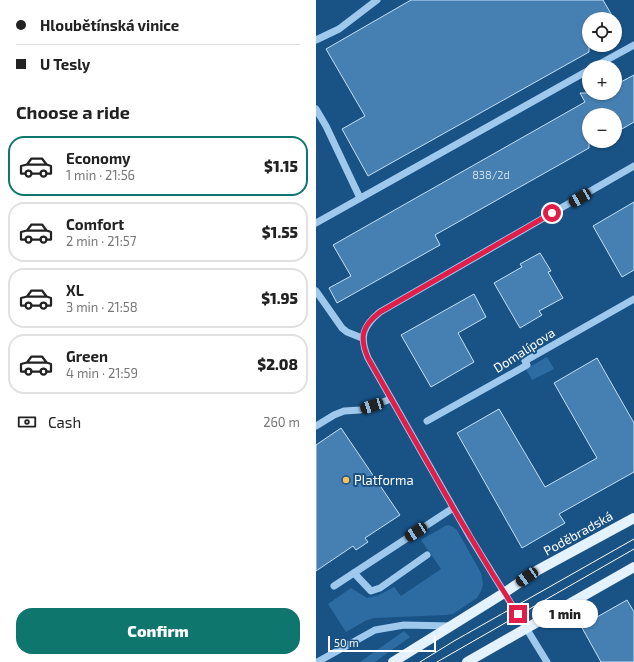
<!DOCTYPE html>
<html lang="en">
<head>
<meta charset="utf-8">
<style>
  :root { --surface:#fff; --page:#f6f6f6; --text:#222; --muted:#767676; --line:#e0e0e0; --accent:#0f766e }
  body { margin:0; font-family:"Exo 2",sans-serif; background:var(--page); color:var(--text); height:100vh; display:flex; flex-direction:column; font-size:15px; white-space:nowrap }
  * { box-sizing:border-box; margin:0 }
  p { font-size:13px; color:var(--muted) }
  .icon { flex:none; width:22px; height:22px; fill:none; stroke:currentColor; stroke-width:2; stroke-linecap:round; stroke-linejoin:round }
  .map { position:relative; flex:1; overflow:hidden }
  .side { display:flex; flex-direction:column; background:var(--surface); width:316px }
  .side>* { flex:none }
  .banner { display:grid; align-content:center; height:88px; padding:0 16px; background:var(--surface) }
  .buttons { position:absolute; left:266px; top:12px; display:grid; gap:8px }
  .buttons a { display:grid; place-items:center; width:40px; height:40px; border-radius:50%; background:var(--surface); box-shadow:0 1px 3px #0004; font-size:20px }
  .scale { position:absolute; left:12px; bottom:10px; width:108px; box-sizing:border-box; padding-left:4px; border:2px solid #fff; border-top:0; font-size:11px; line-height:14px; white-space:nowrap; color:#fff; -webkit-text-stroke:3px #195285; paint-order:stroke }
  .end { position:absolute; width:18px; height:18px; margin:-9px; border:5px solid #e11d48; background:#fff; box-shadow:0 0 0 2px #fff }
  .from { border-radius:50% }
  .bubble { position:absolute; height:28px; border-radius:14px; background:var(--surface); box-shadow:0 1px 3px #0004; font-size:13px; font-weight:800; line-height:28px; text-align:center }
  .car { position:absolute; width:12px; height:24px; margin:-12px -6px; border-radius:5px; box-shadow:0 0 3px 1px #0007; background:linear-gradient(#222 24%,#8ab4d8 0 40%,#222 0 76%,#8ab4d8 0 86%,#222 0) }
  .banner b { display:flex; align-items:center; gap:14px; height:38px; font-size:15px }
  .banner b+b { border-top:1px solid var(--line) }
  .banner i { width:10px; height:10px; background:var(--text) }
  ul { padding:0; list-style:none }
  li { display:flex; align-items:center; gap:12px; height:60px; margin:0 8px 6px; padding:0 8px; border:2px solid var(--line); border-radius:16px }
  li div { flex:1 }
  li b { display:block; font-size:15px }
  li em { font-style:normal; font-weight:800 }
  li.selected { border-color:var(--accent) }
  li>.icon { width:36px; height:36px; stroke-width:1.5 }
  h2 { padding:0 16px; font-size:18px; line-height:48px }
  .pay { display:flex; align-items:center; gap:10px; height:44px; padding:0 16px; font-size:15px }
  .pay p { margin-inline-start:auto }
  .cta { display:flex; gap:8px; margin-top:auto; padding:8px 16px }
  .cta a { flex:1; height:46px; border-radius:16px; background:var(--accent); color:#fff; font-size:16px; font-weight:800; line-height:46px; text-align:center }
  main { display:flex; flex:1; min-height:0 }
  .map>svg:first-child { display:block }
  .green { fill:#2c6ca3 }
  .building { fill:#467fb1; stroke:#c4e1f9 }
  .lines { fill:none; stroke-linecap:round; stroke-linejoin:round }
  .minor { stroke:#9fc9ec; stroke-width:7 }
  .major { stroke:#e4f1ff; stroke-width:10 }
  .tram { stroke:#fff; stroke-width:1 }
  .route { stroke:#e11d48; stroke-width:5 }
  .poi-dot { fill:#ffc05a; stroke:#195285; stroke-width:1.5 }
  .labels { text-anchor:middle; stroke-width:4; stroke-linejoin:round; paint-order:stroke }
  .number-label { font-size:11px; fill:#d1dfec }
  .street-label { font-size:13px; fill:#fff; stroke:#195285 }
  .poi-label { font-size:13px; fill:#fff; stroke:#195285; text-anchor:start }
</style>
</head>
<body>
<main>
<section class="side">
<div class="banner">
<b><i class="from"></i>Hloubětínská vinice</b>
<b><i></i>U Tesly</b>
</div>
<h2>Choose a ride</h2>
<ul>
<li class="selected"><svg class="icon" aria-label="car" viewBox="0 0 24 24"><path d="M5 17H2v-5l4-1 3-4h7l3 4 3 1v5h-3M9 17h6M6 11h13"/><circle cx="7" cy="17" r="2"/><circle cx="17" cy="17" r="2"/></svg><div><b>Economy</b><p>1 min · 21:56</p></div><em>$1.15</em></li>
<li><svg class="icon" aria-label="car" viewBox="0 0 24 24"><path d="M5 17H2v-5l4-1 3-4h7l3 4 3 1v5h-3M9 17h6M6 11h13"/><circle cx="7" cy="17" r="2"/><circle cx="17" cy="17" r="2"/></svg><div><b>Comfort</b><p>2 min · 21:57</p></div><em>$1.55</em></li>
<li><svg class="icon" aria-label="car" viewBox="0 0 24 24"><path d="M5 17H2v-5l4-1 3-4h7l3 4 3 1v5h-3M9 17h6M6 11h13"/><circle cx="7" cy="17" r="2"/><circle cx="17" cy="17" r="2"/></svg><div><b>XL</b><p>3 min · 21:58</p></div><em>$1.95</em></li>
<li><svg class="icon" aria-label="car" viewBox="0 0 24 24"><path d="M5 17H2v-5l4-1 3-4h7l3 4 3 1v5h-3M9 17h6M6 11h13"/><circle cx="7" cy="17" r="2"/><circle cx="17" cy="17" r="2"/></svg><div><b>Green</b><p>4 min · 21:59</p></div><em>$2.08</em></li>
</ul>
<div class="pay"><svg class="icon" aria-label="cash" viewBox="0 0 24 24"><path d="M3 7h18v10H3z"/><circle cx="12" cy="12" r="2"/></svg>Cash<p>260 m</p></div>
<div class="cta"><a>Confirm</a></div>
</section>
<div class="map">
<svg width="318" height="662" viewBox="0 0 318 662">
  <rect width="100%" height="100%" fill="#195285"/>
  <g class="green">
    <path d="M231,357L238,369L216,380L210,369Z"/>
    <path d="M132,525L137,527L141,530L165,573L167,584L165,591L161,598L137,614L130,615L58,618L49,621L30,632L12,604L35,588L51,598L63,595L78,587L85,596L125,569L105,540L129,526Z"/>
    <path d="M88,631L94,637L59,662H44Z"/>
  </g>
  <g class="building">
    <path d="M95,0H287L298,19H273V52L52,176L26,129L49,116L10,49Z"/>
    <path d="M318,75V122L299,133V115H273V148L119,235L124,245L21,303L13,288L35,276L17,245L269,102L264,93H299V85Z"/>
    <path d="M318,202V270L306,277L277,226Z"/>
    <path d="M224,253L235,271L232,272L247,298L223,311L226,315L204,328L178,283L206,267L204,264Z"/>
    <path d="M158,294L170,317L142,333L158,362L115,387L85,335Z"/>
    <path d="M281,358L318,423V472L243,514L249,523L206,548L141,433L183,409L229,487L281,458L238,383Z"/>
    <path d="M25,428L84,515L49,538L52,542L40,550L37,546L0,571V445Z"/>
    <path d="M311,600L318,612V662H285L265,626Z"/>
  </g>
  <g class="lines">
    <g class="minor">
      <path d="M0,40L23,29L61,0"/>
      <path d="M278,67L318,45"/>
      <path d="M0,109L10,126L44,198"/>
      <path d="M0,223L273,70"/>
      <path d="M0,291L26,328L31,332L46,338"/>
      <path d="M111,421L211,365L209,361L318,299"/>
      <path d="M0,426L18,415L28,411L44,410L75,399"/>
      <path d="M38,573L55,591L64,588L111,555"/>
      <path d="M18,586L137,508"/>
      <path d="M3,661L59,630L88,625L136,626"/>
      <path d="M231,662L154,537L52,358C43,337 47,326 64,312L318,166"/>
    </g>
    <g class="major">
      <path d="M77,662L188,593L222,570L318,518"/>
      <path d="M151,662L318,567"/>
    </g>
    <g class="tram">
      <path d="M104,662L138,641L318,539"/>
      <path d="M121,662L318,549"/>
    </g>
  </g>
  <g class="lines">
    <path class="route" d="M202,614L176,573L143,518L52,358C43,337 46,326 64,312L236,213"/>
  </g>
  <circle class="poi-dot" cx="30" cy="480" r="4"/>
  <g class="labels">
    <g class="number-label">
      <text x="175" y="179">838/2d</text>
    </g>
    <g class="street-label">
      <text transform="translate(208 350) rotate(-33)" y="5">Domalípova</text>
      <text transform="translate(262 533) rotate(-29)" y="5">Poděbradská</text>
    </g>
    <g class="poi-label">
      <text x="38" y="485">Platforma</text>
    </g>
  </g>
</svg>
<div class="buttons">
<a><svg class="icon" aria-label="locate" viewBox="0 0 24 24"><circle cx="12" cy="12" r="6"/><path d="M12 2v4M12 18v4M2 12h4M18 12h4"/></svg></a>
<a>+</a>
<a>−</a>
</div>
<div class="scale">50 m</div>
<i class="end from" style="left:236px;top:213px"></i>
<i class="end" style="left:202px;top:614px"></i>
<div class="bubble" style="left:216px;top:600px;width:66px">1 min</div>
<i class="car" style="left:264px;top:198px;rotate:240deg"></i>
<i class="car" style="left:56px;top:406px;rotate:253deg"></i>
<i class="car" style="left:100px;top:532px;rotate:237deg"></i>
<i class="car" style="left:211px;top:577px;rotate:235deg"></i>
</div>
</main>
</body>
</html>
